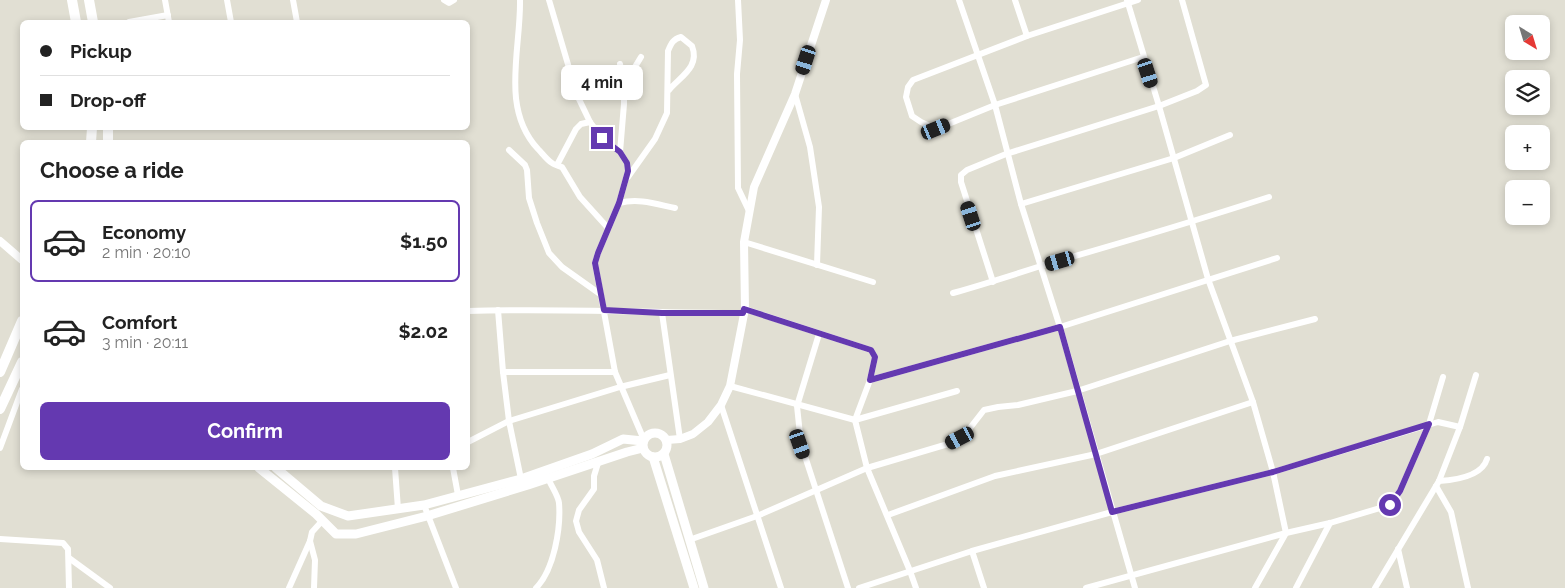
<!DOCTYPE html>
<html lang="en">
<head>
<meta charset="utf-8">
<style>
  :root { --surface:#fff; --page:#f6f6f6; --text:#222; --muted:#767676; --line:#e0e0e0; --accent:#6439b0 }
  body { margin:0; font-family:Raleway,sans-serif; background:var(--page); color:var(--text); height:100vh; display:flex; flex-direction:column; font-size:19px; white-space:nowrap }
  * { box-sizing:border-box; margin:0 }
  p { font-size:16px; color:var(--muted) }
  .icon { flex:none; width:28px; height:28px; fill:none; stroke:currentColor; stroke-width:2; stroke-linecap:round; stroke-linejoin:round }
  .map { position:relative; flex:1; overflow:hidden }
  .side { position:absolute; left:20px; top:140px; width:450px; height:330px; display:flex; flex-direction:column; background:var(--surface); border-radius:8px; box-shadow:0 2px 8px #0003 }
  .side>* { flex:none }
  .hud { position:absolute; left:20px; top:20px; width:450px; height:110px; border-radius:8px; box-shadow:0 2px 8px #0003; display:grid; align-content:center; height:110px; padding:0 20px; background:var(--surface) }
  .needle { width:32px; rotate:142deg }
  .buttons { position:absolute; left:1505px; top:15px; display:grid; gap:10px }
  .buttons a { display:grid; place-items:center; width:45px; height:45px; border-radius:8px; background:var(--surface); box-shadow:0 2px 8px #0003; font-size:25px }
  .end { position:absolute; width:22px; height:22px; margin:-11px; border:6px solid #6439b0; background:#fff; box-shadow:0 0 0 2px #fff }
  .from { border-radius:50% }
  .bubble { position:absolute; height:35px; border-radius:8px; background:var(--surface); box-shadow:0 2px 8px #0003; font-size:16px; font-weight:700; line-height:35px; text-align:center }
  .car { position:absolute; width:15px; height:30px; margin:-15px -8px; border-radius:6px; box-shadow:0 0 4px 1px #0007; background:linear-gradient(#222 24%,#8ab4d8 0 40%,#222 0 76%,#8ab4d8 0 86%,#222 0) }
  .hud b { display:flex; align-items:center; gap:18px; height:48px; font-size:19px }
  .hud b+b { border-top:1px solid var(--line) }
  .hud i { width:12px; height:12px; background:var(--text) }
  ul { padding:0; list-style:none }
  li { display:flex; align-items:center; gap:15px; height:82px; margin:0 10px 8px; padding:0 10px; border:2px solid transparent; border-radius:8px }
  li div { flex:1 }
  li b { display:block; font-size:19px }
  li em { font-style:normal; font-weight:700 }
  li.active { border-color:var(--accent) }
  li>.icon { width:45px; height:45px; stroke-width:1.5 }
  h2 { padding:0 20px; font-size:22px; line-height:60px }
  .action { display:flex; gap:10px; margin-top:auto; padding:10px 20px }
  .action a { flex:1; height:58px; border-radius:8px; background:var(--accent); color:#fff; font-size:20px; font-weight:700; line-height:58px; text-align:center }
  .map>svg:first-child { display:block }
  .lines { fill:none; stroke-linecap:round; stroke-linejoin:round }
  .minor { stroke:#fff; stroke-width:6 }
  .tertiary { stroke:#fff; stroke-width:8 }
  .secondary { stroke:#fff; stroke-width:9 }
  .trunk { stroke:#fff; stroke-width:10 }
  .route { stroke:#6439b0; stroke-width:6 }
</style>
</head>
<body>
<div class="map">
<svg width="1565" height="588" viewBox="0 0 1565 588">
  <rect width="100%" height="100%" fill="#e1dfd3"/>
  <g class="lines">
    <g class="minor">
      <path d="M165,0L169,22"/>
      <path d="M227,0L231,22"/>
      <path d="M293,0L297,22"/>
      <path d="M444,0L449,3L454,0"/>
      <path d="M520,0C521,50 500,108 538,149C542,153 547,160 552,163C554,165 559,166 562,167L580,197L608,228"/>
      <path d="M549,0L577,95L590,122L602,138L620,152L627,163L628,171L619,203L598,253L595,263L615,372L644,440"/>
      <path d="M738,0L740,40L737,74L738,188L749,211"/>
      <path d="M959,0L995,105L1021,204L1060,327L1135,588"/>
      <path d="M1015,0L1027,36"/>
      <path d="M1127,0L1159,106L1208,279L1253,402L1273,472L1286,533L1255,588"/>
      <path d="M1138,0L1027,36L913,80L908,87L906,97L912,116L921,122L936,129L995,105L1143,57"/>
      <path d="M129,22L168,15"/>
      <path d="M620,64L624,85V104L620,152"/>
      <path d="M624,85L641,57"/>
      <path d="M795,94L810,147L819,207L817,265"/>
      <path d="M509,150L525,165L527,170L529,198L537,223L549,253L562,267L600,294"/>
      <path d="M557,165L576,129L581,124L590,122"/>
      <path d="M628,177L655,139L667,113L668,51C671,44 673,39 681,37L692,46C700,67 681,76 669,90"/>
      <path d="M619,203C639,198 656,204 675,208"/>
      <path d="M1021,204L1174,158L1230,135"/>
      <path d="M744,242L873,282"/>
      <path d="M993,282L961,182V175L967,170L1006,154L1159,106L1197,91L1206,85L1182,0"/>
      <path d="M953,293C985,284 1016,274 1047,264C1121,243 1195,221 1269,197"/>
      <path d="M745,309L871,350L875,357L870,380L855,420L867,468L910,571L916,588"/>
      <path d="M498,310L503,372L509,421L521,479"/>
      <path d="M468,311C559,308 651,313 743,313"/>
      <path d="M662,313L680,439"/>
      <path d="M819,334L797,406L801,444L848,588"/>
      <path d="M503,372H615"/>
      <path d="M870,380L1060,327L1277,258"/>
      <path d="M730,386L855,420L957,391"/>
      <path d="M721,405L781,588"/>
      <path d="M468,442L509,421L620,387L670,375"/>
      <path d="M0,448L22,389"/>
      <path d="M598,463L594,476V489L579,510L576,521L579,532L597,560L604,588"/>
      <path d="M395,468L398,509"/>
      <path d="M453,468L458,495"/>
      <path d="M1439,481C1455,480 1482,476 1487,459"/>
      <path d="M1436,486L1451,512L1468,588"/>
      <path d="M424,505L456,588"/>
      <path d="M888,515L995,476L1096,454L1253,402"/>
      <path d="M0,539L63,543L68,549L69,588"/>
      <path d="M689,540L757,516L867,468L948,444L960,438L970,428L984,410L998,407L1018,405L1077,391L1230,341L1315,319"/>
      <path d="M310,541L315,560L314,588"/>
      <path d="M1398,549L1407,588"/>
      <path d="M972,551L984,588"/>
      <path d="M69,558L110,588"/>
      <path d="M289,588L310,541L312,532L322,521"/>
      <path d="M536,588C554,570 561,528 559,503C558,495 551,486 548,478"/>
      <path d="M859,588L972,551L1112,512L1273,472L1438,422L1460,427"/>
      <path d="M1086,588L1286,533L1330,523L1390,505L1400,491L1429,424L1443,377"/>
      <path d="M1296,588L1330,523"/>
      <path d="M1375,588L1439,481L1460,427L1476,375"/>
    </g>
    <g class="tertiary">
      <path d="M0,241L22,260"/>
      <path d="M667,440L680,439L693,434L708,422L721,405L730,386L745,309L744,242L754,187L795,94L826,0"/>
    </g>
    <g class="secondary">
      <circle cx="655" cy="445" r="12"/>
      <path d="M664,454L704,588"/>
      <path d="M653,457L694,588"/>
      <path d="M259,468L316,514L336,534H356L427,516L528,485L627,452L643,448"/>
      <path d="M276,468L321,506L348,516L424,505L521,479L592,454L623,439L643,441"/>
    </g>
    <g class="trunk">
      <path d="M72,0L76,22"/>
      <path d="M89,0L93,22"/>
      <path d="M91,142L92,128"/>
      <path d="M108,142V128"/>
      <path d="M0,372L22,321"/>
      <path d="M0,409L22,362"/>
    </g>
  </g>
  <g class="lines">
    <path class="route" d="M602,138L620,152L627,163L628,171L619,203L598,253L595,263L604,310L662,313H743L744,309L871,350L875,357L870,380L1060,327L1112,512L1273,472L1429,424L1400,491L1390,505"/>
  </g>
</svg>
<div class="buttons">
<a><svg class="needle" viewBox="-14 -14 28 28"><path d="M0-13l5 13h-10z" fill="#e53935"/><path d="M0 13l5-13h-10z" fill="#767676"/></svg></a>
<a><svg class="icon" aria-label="layers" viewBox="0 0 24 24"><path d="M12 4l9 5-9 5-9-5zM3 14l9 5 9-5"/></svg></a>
<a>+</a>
<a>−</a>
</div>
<i class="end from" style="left:1390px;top:505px"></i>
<i class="end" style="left:602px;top:138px"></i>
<div class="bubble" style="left:561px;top:65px;width:82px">4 min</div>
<i class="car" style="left:806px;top:60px;rotate:198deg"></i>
<i class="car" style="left:1148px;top:73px;rotate:162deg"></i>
<i class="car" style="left:936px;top:129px;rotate:68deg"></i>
<i class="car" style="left:971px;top:216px;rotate:342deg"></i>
<i class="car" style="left:1060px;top:261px;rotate:254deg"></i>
<i class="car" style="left:960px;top:438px;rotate:242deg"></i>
<i class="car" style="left:800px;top:444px;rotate:161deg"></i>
<div class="hud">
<b><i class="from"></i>Pickup</b>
<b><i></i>Drop-off</b>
</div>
<section class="side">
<h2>Choose a ride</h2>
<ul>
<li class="active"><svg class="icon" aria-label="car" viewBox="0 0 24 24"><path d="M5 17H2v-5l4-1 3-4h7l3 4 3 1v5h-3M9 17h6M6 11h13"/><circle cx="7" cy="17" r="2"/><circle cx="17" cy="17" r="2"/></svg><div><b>Economy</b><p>2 min · 20:10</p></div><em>$1.50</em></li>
<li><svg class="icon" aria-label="car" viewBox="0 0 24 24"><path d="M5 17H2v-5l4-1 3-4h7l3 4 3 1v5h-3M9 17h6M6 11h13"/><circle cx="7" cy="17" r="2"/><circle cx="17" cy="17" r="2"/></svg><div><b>Comfort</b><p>3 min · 20:11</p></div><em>$2.02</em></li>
</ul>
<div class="action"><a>Confirm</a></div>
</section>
</div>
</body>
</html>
